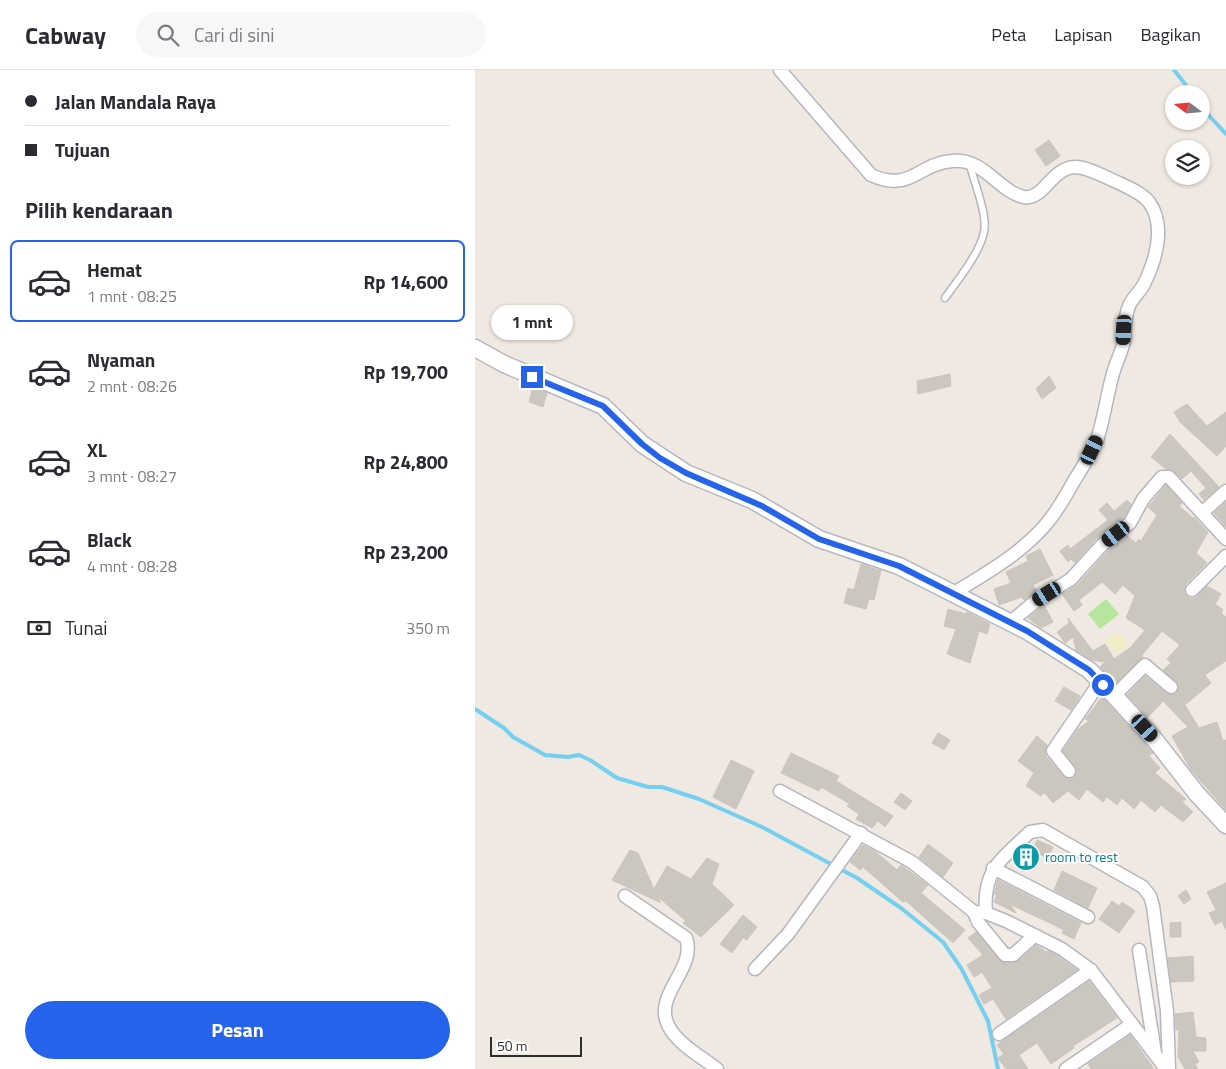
<!DOCTYPE html>
<html lang="id">
<head>
<meta charset="utf-8">
<style>
  :root { --surface:#fff; --page:#f7f7f7; --text:#2b2b33; --muted:#7c7c81; --line:#e1e1e2; --accent:#2563eb }
  body { margin:0; font-family:"Titillium Web",sans-serif; background:var(--page); color:var(--text); height:100vh; display:flex; flex-direction:column; font-size:19px; white-space:nowrap }
  * { box-sizing:border-box; margin:0 }
  p { font-size:16px; color:var(--muted) }
  .icon { flex:none; width:28px; height:28px; fill:none; stroke:currentColor; stroke-width:2; stroke-linecap:round; stroke-linejoin:round }
  .map { position:relative; flex:1; overflow:hidden }
  .panel { display:flex; flex-direction:column; background:var(--surface); width:475px }
  .panel>* { flex:none }
  .top-card { display:grid; align-content:center; height:110px; padding:0 25px; background:var(--surface) }
  .needle { width:32px; rotate:286deg }
  .controls { position:absolute; left:690px; top:15px; display:grid; gap:10px }
  .controls a { display:grid; place-items:center; width:45px; height:45px; border-radius:50%; background:var(--surface); box-shadow:0 1px 4px #0004; font-size:25px }
  .scale { position:absolute; left:15px; bottom:12px; width:92px; box-sizing:border-box; padding-left:5px; border:2px solid #2e2e2e; border-top:0; font-size:14px; line-height:18px; white-space:nowrap; color:#2e2e2e; -webkit-text-stroke:4px #fff; paint-order:stroke }
  .end { position:absolute; width:22px; height:22px; margin:-11px; border:6px solid #2563eb; background:#fff; box-shadow:0 0 0 2px #fff }
  .from { border-radius:50% }
  .bubble { position:absolute; height:35px; border-radius:18px; background:var(--surface); box-shadow:0 1px 4px #0004; font-size:16px; font-weight:700; line-height:35px; text-align:center }
  .car { position:absolute; width:15px; height:30px; margin:-15px -8px; border-radius:6px; box-shadow:0 0 4px 1px #0007; background:linear-gradient(#222 24%,#8ab4d8 0 40%,#222 0 76%,#8ab4d8 0 86%,#222 0) }
  .top-card b { display:flex; align-items:center; gap:18px; height:48px; font-size:19px }
  .top-card b+b { border-top:1px solid var(--line) }
  .top-card i { width:12px; height:12px; background:var(--text) }
  ul { padding:0; list-style:none }
  li { display:flex; align-items:center; gap:15px; height:82px; margin:0 10px 8px; padding:0 15px; border:2px solid transparent; border-radius:8px }
  li div { flex:1 }
  li b { display:block; font-size:19px }
  li em { font-style:normal; font-weight:700 }
  li.on { border-color:var(--accent) }
  li>.icon { width:45px; height:45px; stroke-width:1.5 }
  h2 { padding:0 25px; font-size:22px; line-height:60px }
  .pay { display:flex; align-items:center; gap:12px; height:55px; padding:0 25px; font-size:19px }
  .pay p { margin-inline-start:auto }
  .cta { display:flex; gap:10px; margin-top:auto; padding:10px 25px }
  .cta a { flex:1; height:58px; border-radius:30px; background:var(--accent); color:#fff; font-size:20px; font-weight:700; line-height:58px; text-align:center }
  header { display:flex; align-items:center; gap:30px; box-sizing:border-box; height:70px; padding:0 25px; background:var(--surface); border-bottom:1px solid var(--line) }
  header strong { font-size:24px }
  nav { display:flex; gap:28px; margin-inline-start:auto; font-size:18px }
  .search { width:350px; height:45px; background:var(--page); display:flex; align-items:center; gap:12px; box-sizing:border-box; padding:0 18px; border-radius:28px; color:var(--muted); font-size:19px }
  main { display:flex; flex:1; min-height:0 }
  .map>svg:first-child { display:block }
  .green { fill:#b6e59e }
  .sand { fill:#f3ecc5 }
  .lines { fill:none; stroke-linecap:round; stroke-linejoin:round }
  .stream { stroke:#75cff0; stroke-width:4 }
  .building { fill:#cbc7bf; stroke:#cbc5ba }
  .service-casing { stroke:#b4b7c1; stroke-width:9 }
  .minor-casing { stroke:#b4b7c1; stroke-width:15 }
  .tertiary-casing { stroke:#b4b7c1; stroke-width:19 }
  .service { stroke:#fff; stroke-width:6 }
  .minor { stroke:#fff; stroke-width:12 }
  .tertiary { stroke:#fff; stroke-width:16 }
  .route { stroke:#2563eb; stroke-width:6 }
  .labels { text-anchor:middle; stroke-width:4; stroke-linejoin:round; paint-order:stroke }
  .culture-label { font-size:14px; fill:#0d838f; stroke:#fff; text-anchor:start }
</style>
</head>
<body>
<header>
<strong>Cabway</strong>
<div class="search"><svg class="icon" aria-label="search" viewBox="0 0 24 24"><circle cx="10" cy="10" r="6"/><path d="M15 15l6 6"/></svg>Cari di sini</div>
<nav><a>Peta</a><a>Lapisan</a><a>Bagikan</a></nav>
</header>
<main>
<section class="panel">
<div class="top-card">
<b><i class="from"></i>Jalan Mandala Raya</b>
<b><i></i>Tujuan</b>
</div>
<h2>Pilih kendaraan</h2>
<ul>
<li class="on"><svg class="icon" aria-label="car" viewBox="0 0 24 24"><path d="M5 17H2v-5l4-1 3-4h7l3 4 3 1v5h-3M9 17h6M6 11h13"/><circle cx="7" cy="17" r="2"/><circle cx="17" cy="17" r="2"/></svg><div><b>Hemat</b><p>1 mnt · 08:25</p></div><em>Rp 14,600</em></li>
<li><svg class="icon" aria-label="car" viewBox="0 0 24 24"><path d="M5 17H2v-5l4-1 3-4h7l3 4 3 1v5h-3M9 17h6M6 11h13"/><circle cx="7" cy="17" r="2"/><circle cx="17" cy="17" r="2"/></svg><div><b>Nyaman</b><p>2 mnt · 08:26</p></div><em>Rp 19,700</em></li>
<li><svg class="icon" aria-label="car" viewBox="0 0 24 24"><path d="M5 17H2v-5l4-1 3-4h7l3 4 3 1v5h-3M9 17h6M6 11h13"/><circle cx="7" cy="17" r="2"/><circle cx="17" cy="17" r="2"/></svg><div><b>XL</b><p>3 mnt · 08:27</p></div><em>Rp 24,800</em></li>
<li><svg class="icon" aria-label="car" viewBox="0 0 24 24"><path d="M5 17H2v-5l4-1 3-4h7l3 4 3 1v5h-3M9 17h6M6 11h13"/><circle cx="7" cy="17" r="2"/><circle cx="17" cy="17" r="2"/></svg><div><b>Black</b><p>4 mnt · 08:28</p></div><em>Rp 23,200</em></li>
</ul>
<div class="pay"><svg class="icon" aria-label="cash" viewBox="0 0 24 24"><path d="M3 7h18v10H3z"/><circle cx="12" cy="12" r="2"/></svg>Tunai<p>350 m</p></div>
<div class="cta"><a>Pesan</a></div>
</section>
<div class="map">
<svg width="751" height="999" viewBox="0 0 751 999">
  <rect width="100%" height="100%" fill="#efe9e1"/>
  <path class="green" d="M631,529L644,544L625,559L613,544Z"/>
  <path class="sand" d="M640,565H647L653,577L642,583L630,571Z"/>
  <g class="lines">
    <g class="stream">
      <path d="M699,0L718,24"/>
      <path d="M726,37L751,64"/>
      <path d="M0,639L29,658L38,667L70,685L93,687L104,685L115,690L142,708L173,717H187L224,729L287,757L382,808L426,838L468,872L486,898L513,951L523,999"/>
    </g>
  </g>
  <g class="building">
    <path d="M574,70L585,86L571,96L560,80Z"/>
    <path d="M475,304L476,316L443,324L442,311Z"/>
    <path d="M574,306L581,318L567,329L561,319Z"/>
    <path d="M58,317L72,323L68,337L54,332Z"/>
    <path d="M712,334L732,356L751,342V376L742,386L705,352L699,342Z"/>
    <path d="M695,364L744,417L729,430L724,424L731,418L716,401L707,409L698,400L691,399L676,387Z"/>
    <path d="M691,415L707,433L704,436L718,448L719,447L733,462L721,483L732,493L711,514L709,523L714,528H720L732,516L746,524L740,534L748,540L746,543L751,547V591L730,605L736,613L710,635L724,658L742,652L748,671L751,670V740L716,700L697,666L713,657L688,631L673,647L652,625L670,606L691,623L695,625L702,623L703,614L688,600L696,593L692,589L705,575L687,561L667,585L668,587L641,613L625,597L630,592L617,590L601,580L598,567L590,573L582,562L594,553L593,548L618,581L630,574L639,589L655,578L670,560L651,548L660,526L648,515L640,524L627,512L604,530L607,535L599,541L587,524L602,515L633,481L652,466L661,473L664,469L666,471L682,445L673,437Z"/>
    <path d="M652,430L656,434L650,446L621,469L600,493L596,489L593,492L585,481L593,475L595,479L633,450L624,440L632,433L639,441Z"/>
    <path d="M751,432V457L739,443Z"/>
    <path d="M565,479L578,505L558,515L562,521L549,530L547,527L524,535L519,519L536,513L531,502L553,491L551,486Z"/>
    <path d="M386,494L406,501L399,530L394,529L391,539L369,533L373,518L379,520Z"/>
    <path d="M569,535L578,552L566,558L553,548Z"/>
    <path d="M473,539L491,544L492,542L515,554L512,564L504,561L495,593L472,584L481,559L469,556Z"/>
    <path d="M589,617L605,626L596,640L580,631Z"/>
    <path d="M627,627L678,683L674,686L685,698L680,703L711,729L707,732L718,742L708,752L686,735L680,742L666,730L659,739L647,728L642,735L632,727L628,732L612,719L604,730L593,721L578,733L569,722L566,726L551,716L559,703L543,691L562,666L572,675L570,681L571,686L588,706L595,709L599,707L602,699L588,681L602,660L614,651L610,649Z"/>
    <path d="M463,663L475,670L469,680L457,673Z"/>
    <path d="M316,683L364,706L361,711L418,746L410,757L403,751L397,758L381,749L384,744L372,736L375,734L346,717L344,721L306,703Z"/>
    <path d="M256,690L279,701L261,739L238,727Z"/>
    <path d="M426,723L437,731L430,740L419,732Z"/>
    <path d="M562,770L578,777L573,788L557,781Z"/>
    <path d="M453,774L478,793L468,807L444,787Z"/>
    <path d="M388,775L401,782L422,800L426,795L453,815L446,823L490,860L478,873L431,831L428,832L388,797L385,800L375,792Z"/>
    <path d="M548,779L564,786L559,798L539,789Z"/>
    <path d="M155,780L163,783L179,819L192,796L216,809L232,788L244,794L237,814L259,835L226,867L208,853L211,851L182,826L186,833L137,810Z"/>
    <path d="M587,801L622,818L613,838L579,820Z"/>
    <path d="M523,810L606,853L599,869L587,863L589,860L579,855L547,840L535,834L541,843L519,832L522,825L519,824Z"/>
    <path d="M751,813V860L747,851L740,855L734,843L741,840L732,822Z"/>
    <path d="M711,820L716,829L709,834L703,826Z"/>
    <path d="M637,831L644,836L647,832L660,841L644,863L624,849Z"/>
    <path d="M268,845L282,857L272,870L268,868L257,883L245,874Z"/>
    <path d="M706,852V867H695V853Z"/>
    <path d="M501,862L527,892L543,891L561,875L571,882L573,881L583,886L602,900L531,949L518,929L509,934L504,925L517,918L507,902L499,907L492,895L508,885L493,868Z"/>
    <path d="M718,886L719,911L696,912L693,888Z"/>
    <path d="M614,911L642,948L598,976L599,978L576,994L562,973L544,985L553,999H531L523,988L529,984L522,975Z"/>
    <path d="M718,942L721,967L731,968V981H718L724,992L720,994L723,999H710L703,987L704,959L701,960L700,944Z"/>
    <path d="M655,965L679,999H616L613,994Z"/>
  </g>
  <g class="lines">
    <g class="service-casing">
      <path id="service" d="M470,228C482,211 505,183 509,162C513,146 499,112 495,95"/>
    </g>
    <g class="minor-casing">
      <g id="minor">
        <path d="M305,0L396,105C436,123 442,94 477,91C508,87 524,122 549,127C569,130 576,98 600,97C613,97 632,108 644,113C654,118 667,123 674,132C691,155 681,190 669,214C665,222 657,228 654,236C649,248 650,259 649,271C647,280 643,289 640,297C632,321 630,346 622,370C616,384 607,398 599,411C592,423 585,436 576,448C552,480 512,503 477,524"/>
        <path d="M727,443L751,421"/>
        <path d="M717,520L751,486"/>
        <path d="M534,553L561,531L596,509L627,475L655,453L668,429L687,407H694L751,469"/>
        <path d="M639,626L670,595L696,617"/>
        <path d="M594,701L578,681L625,612"/>
        <path d="M305,721L437,792L499,842L511,843L531,851L587,879L616,900L691,999"/>
        <path d="M518,798L613,847"/>
        <path d="M150,826L211,868C222,899 178,924 193,955C202,974 227,987 242,999"/>
        <path d="M499,842L503,852L530,885H538L559,866"/>
        <path d="M511,843C507,800 527,789 555,762L568,760L668,817L675,826L678,836L692,941L694,999"/>
        <path d="M664,880L680,983"/>
        <path d="M280,899L313,864L386,763"/>
        <path d="M524,964L616,900"/>
        <path d="M591,999L657,954"/>
      </g>
    </g>
    <g class="tertiary-casing">
      <path id="tertiary" d="M0,278L29,294L128,336L167,374L211,403L277,430L344,469L424,496L552,561L576,576L614,600L634,620L680,670L722,724L751,755"/>
    </g>
    <use href="#service" class="service"/>
    <use href="#minor" class="minor"/>
    <use href="#tertiary" class="tertiary"/>
  </g>
  <g class="lines">
    <path class="route" d="M57,307L128,336L167,374L185,388L211,403L287,436L344,469L424,496L552,561L614,600L628,615"/>
  </g>
  <defs>
    <g id="building-disc" transform="scale(1.4375)"><circle r="9.5" fill="#0f9aa8" stroke="#fff"/><path d="M-4-6H4V6H1V3H-1V6H-4ZM-2.5-4.3h1.7v1.8h-1.7ZM.8-4.3h1.7v1.8H.8ZM-2.5-1h1.7V.8h-1.7ZM.8-1h1.7V.8H.8Z" fill="#fff"/></g>
  </defs>
  <g fill-rule="evenodd">
    <use href="#building-disc" x="551" y="787"/>
  </g>
  <g class="labels">
    <g class="culture-label">
      <text x="570" y="792">room to rest</text>
    </g>
  </g>
</svg>
<div class="controls">
<a><svg class="needle" viewBox="-14 -14 28 28"><path d="M0-13l5 13h-10z" fill="#e53935"/><path d="M0 13l5-13h-10z" fill="#7c7c81"/></svg></a>
<a><svg class="icon" aria-label="layers" viewBox="0 0 24 24"><path d="M12 4l9 5-9 5-9-5zM3 14l9 5 9-5"/></svg></a>
</div>
<div class="scale">50 m</div>
<i class="end from" style="left:628px;top:615px"></i>
<i class="end" style="left:57px;top:307px"></i>
<div class="bubble" style="left:16px;top:235px;width:82px">1 mnt</div>
<i class="car" style="left:649px;top:260px;rotate:183deg"></i>
<i class="car" style="left:617px;top:380px;rotate:25deg"></i>
<i class="car" style="left:641px;top:464px;rotate:232deg"></i>
<i class="car" style="left:572px;top:524px;rotate:238deg"></i>
<i class="car" style="left:670px;top:658px;rotate:138deg"></i>
</div>
</main>
</body>
</html>
